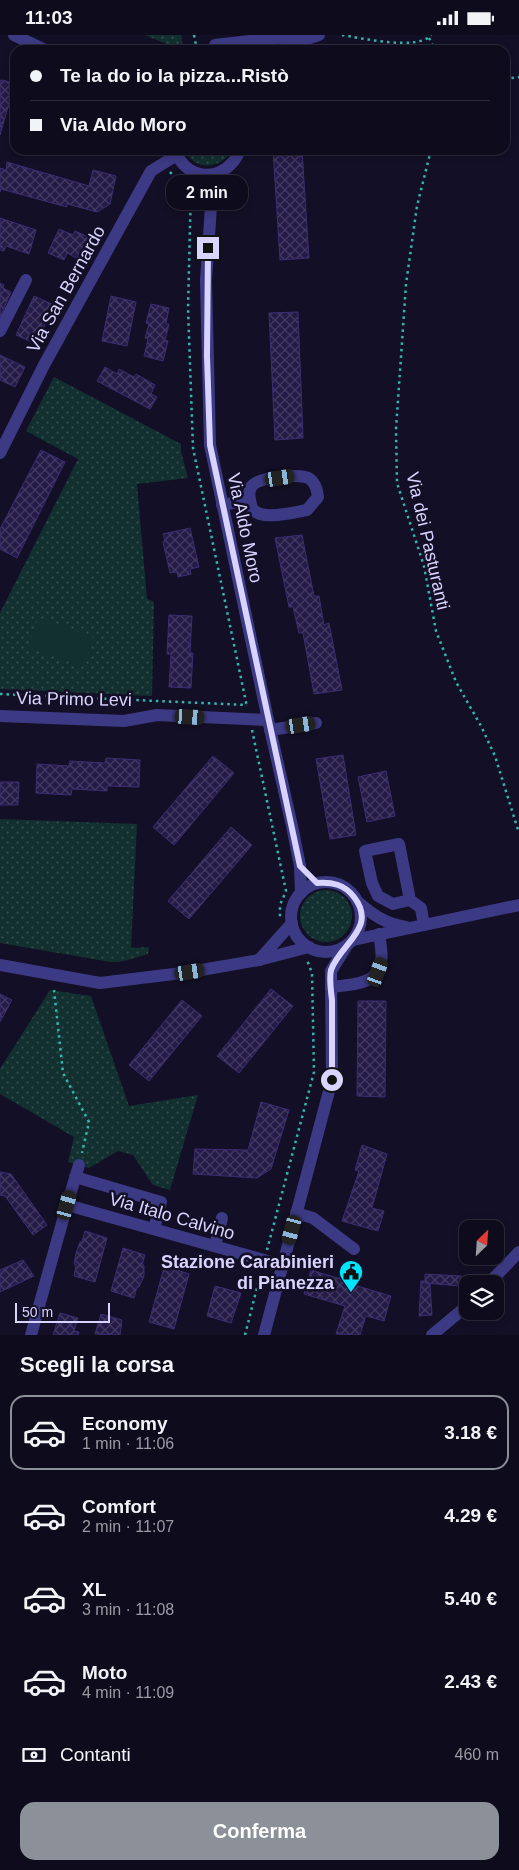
<!DOCTYPE html>
<html lang="it">
<head>
<meta charset="utf-8">
<style>
  :root { --surface:#0e0b1c; --page:#1c1929; --text:#f1f3f6; --muted:#9b9ba3; --line:#2e2b3b; --accent:#8c9099 }
  body { margin:0; font-family:Arial,sans-serif; background:var(--page); color:var(--text); height:100vh; display:flex; flex-direction:column; font-size:19px; white-space:nowrap }
  * { box-sizing:border-box; margin:0 }
  p { font-size:16px; color:var(--muted) }
  .icon { flex:none; width:28px; height:28px; fill:none; stroke:currentColor; stroke-width:2; stroke-linecap:round; stroke-linejoin:round }
  .map { position:relative; height:1300px; overflow:hidden }
  .sheet { display:flex; flex-direction:column; background:var(--surface); flex:1 }
  .sheet>* { flex:none }
  .banner { position:absolute; left:10px; top:10px; width:500px; height:110px; border-radius:15px; box-shadow:0 2px 8px #0003,0 0 0 1px var(--line); display:grid; align-content:center; height:110px; padding:0 20px; background:var(--surface) }
  .needle { width:32px; rotate:25deg }
  .buttons { position:absolute; left:459px; top:1185px; display:grid; gap:10px }
  .buttons a { display:grid; place-items:center; width:45px; height:45px; border-radius:10px; background:var(--surface); box-shadow:0 2px 8px #0003,0 0 0 1px var(--line); font-size:25px }
  .scale { position:absolute; left:15px; bottom:12px; width:95px; box-sizing:border-box; padding-left:5px; border:2px solid #d9d4ff; border-top:0; font-size:14px; line-height:18px; white-space:nowrap; color:#d9d4ff; -webkit-text-stroke:4px #130f26; paint-order:stroke }
  .end { position:absolute; width:22px; height:22px; margin:-11px; border:6px solid #d9d4ff; background:#111; box-shadow:0 0 0 2px #111 }
  .from { border-radius:50% }
  .bubble { position:absolute; height:35px; border-radius:15px; background:var(--surface); box-shadow:0 2px 8px #0003,0 0 0 1px var(--line); font-size:16px; font-weight:600; line-height:35px; text-align:center }
  .car { position:absolute; width:15px; height:30px; margin:-15px -8px; border-radius:6px; box-shadow:0 0 4px 1px #0007; background:linear-gradient(#222 24%,#8ab4d8 0 40%,#222 0 76%,#8ab4d8 0 86%,#222 0) }
  .banner b { display:flex; align-items:center; gap:18px; height:48px; font-size:19px }
  .banner b+b { border-top:1px solid var(--line) }
  .banner i { width:12px; height:12px; background:var(--text) }
  ul { padding:0; list-style:none }
  li { display:flex; align-items:center; gap:15px; height:75px; margin:0 10px 8px; padding:0 10px; border:2px solid transparent; border-radius:15px }
  li div { flex:1 }
  li b { display:block; font-size:19px }
  li em { font-style:normal; font-weight:600 }
  li.current { border-color:var(--accent) }
  li>.icon { width:45px; height:45px; stroke-width:1.5 }
  h2 { padding:0 20px; font-size:22px; line-height:60px }
  .pay { display:flex; align-items:center; gap:12px; height:55px; padding:0 20px; font-size:19px }
  .pay p { margin-inline-start:auto }
  .action { display:flex; gap:10px; margin-top:auto; padding:10px 20px }
  .action a { flex:1; height:58px; border-radius:15px; background:var(--accent); color:#fff; font-size:20px; font-weight:600; line-height:58px; text-align:center }
  .status { display:flex; justify-content:space-between; align-items:center; height:35px; padding:0 25px; background:var(--surface); direction:ltr }
  .status svg { height:14px; fill:currentColor }
  .map>svg:first-child { display:block }
  .grass { fill:url(#grass-dots) }
  .pitch { fill:#12302f }
  .building { fill:url(#building-cross-hatch); stroke:#3b2d73 }
  .lines { fill:none; stroke-linecap:round; stroke-linejoin:round }
  .path { stroke:#2fb8b0; stroke-width:2.5; stroke-dasharray:2.5 4; stroke-linecap:butt }
  .minor { stroke:#3d3a85; stroke-width:12 }
  .route { stroke:#d9d4ff; stroke-width:6 }
  .labels { text-anchor:middle; stroke-width:5; stroke-linejoin:round; paint-order:stroke }
  .street-label { font-size:18px; fill:#d9d4ff; stroke:#130f26 }
  .poi-label { font-size:18px; font-weight:bold; fill:#d9d4ff; stroke:#130f26; text-anchor:end }
</style>
</head>
<body>
<div class="status"><b>11:03</b><svg viewBox="0 0 49 12"><path d="M0 12V9h3v3zM5 12V6h3v6zM10 12V3h3v9zM15 12V0h3v12zM26 1h20v11H26zM47 4h2v5h-2z"/></svg></div>
<div class="map">
<svg width="519" height="1300" viewBox="0 0 519 1300">
  <defs>
    <pattern id="grass-dots" width="8" height="8" patternUnits="userSpaceOnUse" patternTransform="scale(1.25)"><rect width="8" height="8" fill="#12302f"/><path d="M2 2h.1M6 6h.1" fill="none" stroke="#344d4e" stroke-width="1.8" stroke-linecap="round"/></pattern>
    <pattern id="building-cross-hatch" width="8" height="8" patternUnits="userSpaceOnUse" patternTransform="scale(1.25)"><rect width="8" height="8" fill="#241b47"/><path d="M0 0l8 8M0 8l8-8" fill="none" stroke="#433b63"/></pattern>
  </defs>
  <rect width="100%" height="100%" fill="#130f26"/>
  <g class="grass">
    <path d="M145,0H181L184,15H181Z"/>
    <path d="M185,115H232C222,134 194,137 185,115Z"/>
    <path d="M54,342L181,409V417L188,443L137,449L147,564L154,567L152,661L0,654V578L78,424L26,396Z"/>
    <path d="M0,784L137,789L131,913L149,912L148,919C136,922 124,928 111,927L0,908Z"/>
    <circle cx="326" cy="881" r="26"/>
    <path d="M50,955L91,961L129,1071L198,1060L170,1155L153,1150L133,1120L118,1116L89,1133L68,1127L74,1102L0,1059V1034Z"/>
  </g>
  <path class="pitch" d="M39,583L94,603L83,632L28,612Z"/>
  <g class="building">
    <path d="M2,45L15,48V74L8,72L0,100V46Z"/>
    <path d="M273,115H302L309,223L280,225Z"/>
    <path d="M7,127L89,151L93,135L116,141L110,169L97,177L67,169V172L1,154L0,157V133L6,135Z"/>
    <path d="M0,183L36,195L29,219L6,211L4,216L0,215Z"/>
    <path d="M59,194L73,200L75,196L93,204L82,226L67,218L64,225L48,218Z"/>
    <path d="M0,248L4,250L3,253L11,257L0,282Z"/>
    <path d="M34,261L54,270L36,309L16,300Z"/>
    <path d="M111,261L136,267L127,311L102,306Z"/>
    <path d="M151,269L169,273L166,289H169L165,305L168,306L163,326L144,321L148,304L145,303L149,289L146,288Z"/>
    <path d="M298,277L303,403L275,405L269,278Z"/>
    <path d="M0,320L25,332L15,352L0,345Z"/>
    <path d="M105,332L117,339L119,334L134,342L136,339L155,350L151,359L157,362L150,374L97,346Z"/>
    <path d="M41,415L65,427L17,523L0,514V494Z"/>
    <path d="M190,493L199,532L190,534L191,539L178,542L177,537L170,538L163,507L165,506L163,499Z"/>
    <path d="M302,500L314,561H319L324,590L329,588L342,655L314,659L303,598H299L293,572H289L275,503Z"/>
    <path d="M169,580L192,581L190,618H193L191,653L169,652L171,619H167Z"/>
    <path d="M343,720L356,800L330,804L316,724Z"/>
    <path d="M213,721L234,738L174,810L153,792Z"/>
    <path d="M106,723L140,725L139,752L107,751V756L72,754L71,760L36,758L37,729L69,731L70,726L105,728Z"/>
    <path d="M386,736L395,781L367,787L358,742Z"/>
    <path d="M0,747H19L18,770H0Z"/>
    <path d="M231,792L252,810L189,884L168,866Z"/>
    <path d="M271,954L293,971L239,1038L217,1021Z"/>
    <path d="M0,959L12,965L0,987Z"/>
    <path d="M182,965L202,981L149,1046L129,1030Z"/>
    <path d="M358,966H386L385,1062L357,1061Z"/>
    <path d="M261,1067L289,1075L271,1134L257,1143L193,1139L195,1114L248,1115Z"/>
    <path d="M362,1110L387,1119L372,1173L384,1176L378,1196L342,1186L359,1136L355,1135Z"/>
    <path d="M0,1137L11,1139L47,1190L33,1200L5,1161L0,1160Z"/>
    <path d="M85,1196L107,1203L95,1247L74,1241L76,1230L74,1229L76,1218L80,1207H82Z"/>
    <path d="M123,1213L145,1220L142,1230H144V1241L139,1252H137L134,1263L111,1256Z"/>
    <path d="M23,1225L34,1241L0,1257V1235Z"/>
    <path d="M165,1229L177,1232V1235L189,1239L174,1294L149,1287Z"/>
    <path d="M311,1235L344,1245L346,1239L356,1242L354,1250L391,1261L384,1286L366,1281L360,1300L336,1299L345,1271L304,1259Z"/>
    <path d="M425,1239L461,1241L460,1251L425,1248Z"/>
    <path d="M421,1246H425V1248L430,1249L432,1280L419,1281Z"/>
    <path d="M215,1251L241,1258L231,1288L207,1281Z"/>
    <path d="M60,1278L78,1283L74,1296L79,1297L78,1300H53Z"/>
    <path d="M101,1279L122,1285L120,1300L95,1299Z"/>
  </g>
  <g class="lines">
    <g class="path">
      <path d="M194,0L197,15"/>
      <path d="M342,0C360,3 419,16 431,0"/>
      <path d="M429,3L435,15"/>
      <path d="M505,44L519,42"/>
      <path d="M431,115L417,171L406,249L396,394L397,448L424,531L436,596L456,647L481,691L495,721L519,798"/>
      <path d="M170,137L179,146L191,152L188,273L193,413L247,672"/>
      <path d="M0,659L247,670"/>
      <path d="M252,695L286,856L280,870V882"/>
      <path d="M54,955L63,1038L89,1087L82,1118"/>
      <path d="M267,1215L314,1037L312,938L307,925"/>
      <path d="M245,1300L261,1237"/>
    </g>
    <g class="minor">
      <path d="M14,0L45,15"/>
      <path d="M215,10L303,0"/>
      <path d="M280,15L288,10L319,0"/>
      <path d="M175,115C187,149 227,147 240,115"/>
      <path d="M221,137L212,157L206,245L210,410L268,685L292,791L300,831L301,858"/>
      <path d="M0,296L26,245"/>
      <path d="M0,418L44,330L151,136L177,120"/>
      <path d="M222,470L250,465C251,468 251,471 252,473C260,487 294,477 307,475L318,462C317,455 316,449 310,444C302,438 260,442 253,450C248,454 249,460 250,465"/>
      <path d="M0,681L124,686L157,680L268,685"/>
      <path d="M270,695L316,688"/>
      <circle cx="326" cy="882" r="35"/>
      <path d="M410,865L393,869L378,861L372,848L365,816L399,809L410,865L421,873L424,890"/>
      <path d="M358,867C373,880 386,889 406,892"/>
      <path d="M353,905L519,870"/>
      <path d="M259,925L292,888"/>
      <path d="M0,930L100,948L190,937L259,925L309,912"/>
      <path d="M331,952C348,950 379,950 381,927C383,918 380,908 379,899"/>
      <path d="M75,1142L161,1167L154,1194"/>
      <path d="M67,1170L79,1130"/>
      <path d="M296,1178L313,1183L354,1214"/>
      <path d="M215,1211L222,1183"/>
      <path d="M488,1249L519,1217"/>
      <path d="M31,1300L67,1170L282,1230"/>
      <path d="M264,1300L332,1045L331,936L347,910"/>
      <path d="M432,1300L468,1270"/>
    </g>
  </g>
  <g class="lines">
    <path class="route" d="M208,213L207,321L210,410L300,831L317,848C332,847 344,849 354,862C378,893 340,909 331,935C329,943 331,957 332,965C332,992 332,1019 332,1045"/>
  </g>
  <defs>
    <g id="civic-pin" transform="scale(1.25)"><path d="M0 17L-7.5 6A9.5 9.5 0 1 1 7.5 6Z" fill="#00e5ff" stroke="#130f26"/><path d="M-.6-6.5H3V-4.5H.6V-3L4-1V1h2V6H-6V1h2V-1L-.6-3ZM-1.2 2.5V6h2.4V2.5Z" fill="#111"/></g>
  </defs>
  <g fill-rule="evenodd">
    <use href="#civic-pin" x="351" y="1237"/>
  </g>
  <g class="labels">
    <g class="street-label">
      <text transform="translate(66 254) rotate(-61)" y="6">Via San Bernardo</text>
      <text transform="translate(245 493) rotate(78)" y="6">Via Aldo Moro</text>
      <text transform="translate(428 506) rotate(77)" y="6">Via dei Pasturanti</text>
      <text transform="translate(74 664) rotate(1)" y="6">Via Primo Levi</text>
      <text transform="translate(172 1181) rotate(16)" y="6">Via Italo Calvino</text>
    </g>
    <g class="poi-label">
      <text x="334" y="1233">Stazione Carabinieri<tspan x="334" dy="21">di Pianezza</tspan></text>
    </g>
  </g>
</svg>
<div class="buttons">
<a><svg class="needle" viewBox="-14 -14 28 28"><path d="M0-13l5 13h-10z" fill="#e53935"/><path d="M0 13l5-13h-10z" fill="#9b9ba3"/></svg></a>
<a><svg class="icon" aria-label="layers" viewBox="0 0 24 24"><path d="M12 4l9 5-9 5-9-5zM3 14l9 5 9-5"/></svg></a>
</div>
<div class="scale">50 m</div>
<i class="end from" style="left:332px;top:1045px"></i>
<i class="end" style="left:208px;top:213px"></i>
<div class="bubble" style="left:166px;top:140px;width:82px">2 min</div>
<i class="car" style="left:280px;top:443px;rotate:81deg"></i>
<i class="car" style="left:190px;top:682px;rotate:93deg"></i>
<i class="car" style="left:301px;top:690px;rotate:81deg"></i>
<i class="car" style="left:190px;top:937px;rotate:81deg"></i>
<i class="car" style="left:378px;top:937px;rotate:20deg"></i>
<i class="car" style="left:67px;top:1170px;rotate:16deg"></i>
<i class="car" style="left:292px;top:1195px;rotate:195deg"></i>
<div class="banner">
<b><i class="from"></i>Te la do io la pizza...Ristò</b>
<b><i></i>Via Aldo Moro</b>
</div>
</div>
<section class="sheet">
<h2>Scegli la corsa</h2>
<ul>
<li class="current"><svg class="icon" aria-label="car" viewBox="0 0 24 24"><path d="M5 17H2v-5l4-1 3-4h7l3 4 3 1v5h-3M9 17h6M6 11h13"/><circle cx="7" cy="17" r="2"/><circle cx="17" cy="17" r="2"/></svg><div><b>Economy</b><p>1 min · 11:06</p></div><em>3.18 €</em></li>
<li><svg class="icon" aria-label="car" viewBox="0 0 24 24"><path d="M5 17H2v-5l4-1 3-4h7l3 4 3 1v5h-3M9 17h6M6 11h13"/><circle cx="7" cy="17" r="2"/><circle cx="17" cy="17" r="2"/></svg><div><b>Comfort</b><p>2 min · 11:07</p></div><em>4.29 €</em></li>
<li><svg class="icon" aria-label="car" viewBox="0 0 24 24"><path d="M5 17H2v-5l4-1 3-4h7l3 4 3 1v5h-3M9 17h6M6 11h13"/><circle cx="7" cy="17" r="2"/><circle cx="17" cy="17" r="2"/></svg><div><b>XL</b><p>3 min · 11:08</p></div><em>5.40 €</em></li>
<li><svg class="icon" aria-label="car" viewBox="0 0 24 24"><path d="M5 17H2v-5l4-1 3-4h7l3 4 3 1v5h-3M9 17h6M6 11h13"/><circle cx="7" cy="17" r="2"/><circle cx="17" cy="17" r="2"/></svg><div><b>Moto</b><p>4 min · 11:09</p></div><em>2.43 €</em></li>
</ul>
<div class="pay"><svg class="icon" aria-label="cash" viewBox="0 0 24 24"><path d="M3 7h18v10H3z"/><circle cx="12" cy="12" r="2"/></svg>Contanti<p>460 m</p></div>
<div class="action"><a>Conferma</a></div>
</section>
</body>
</html>
